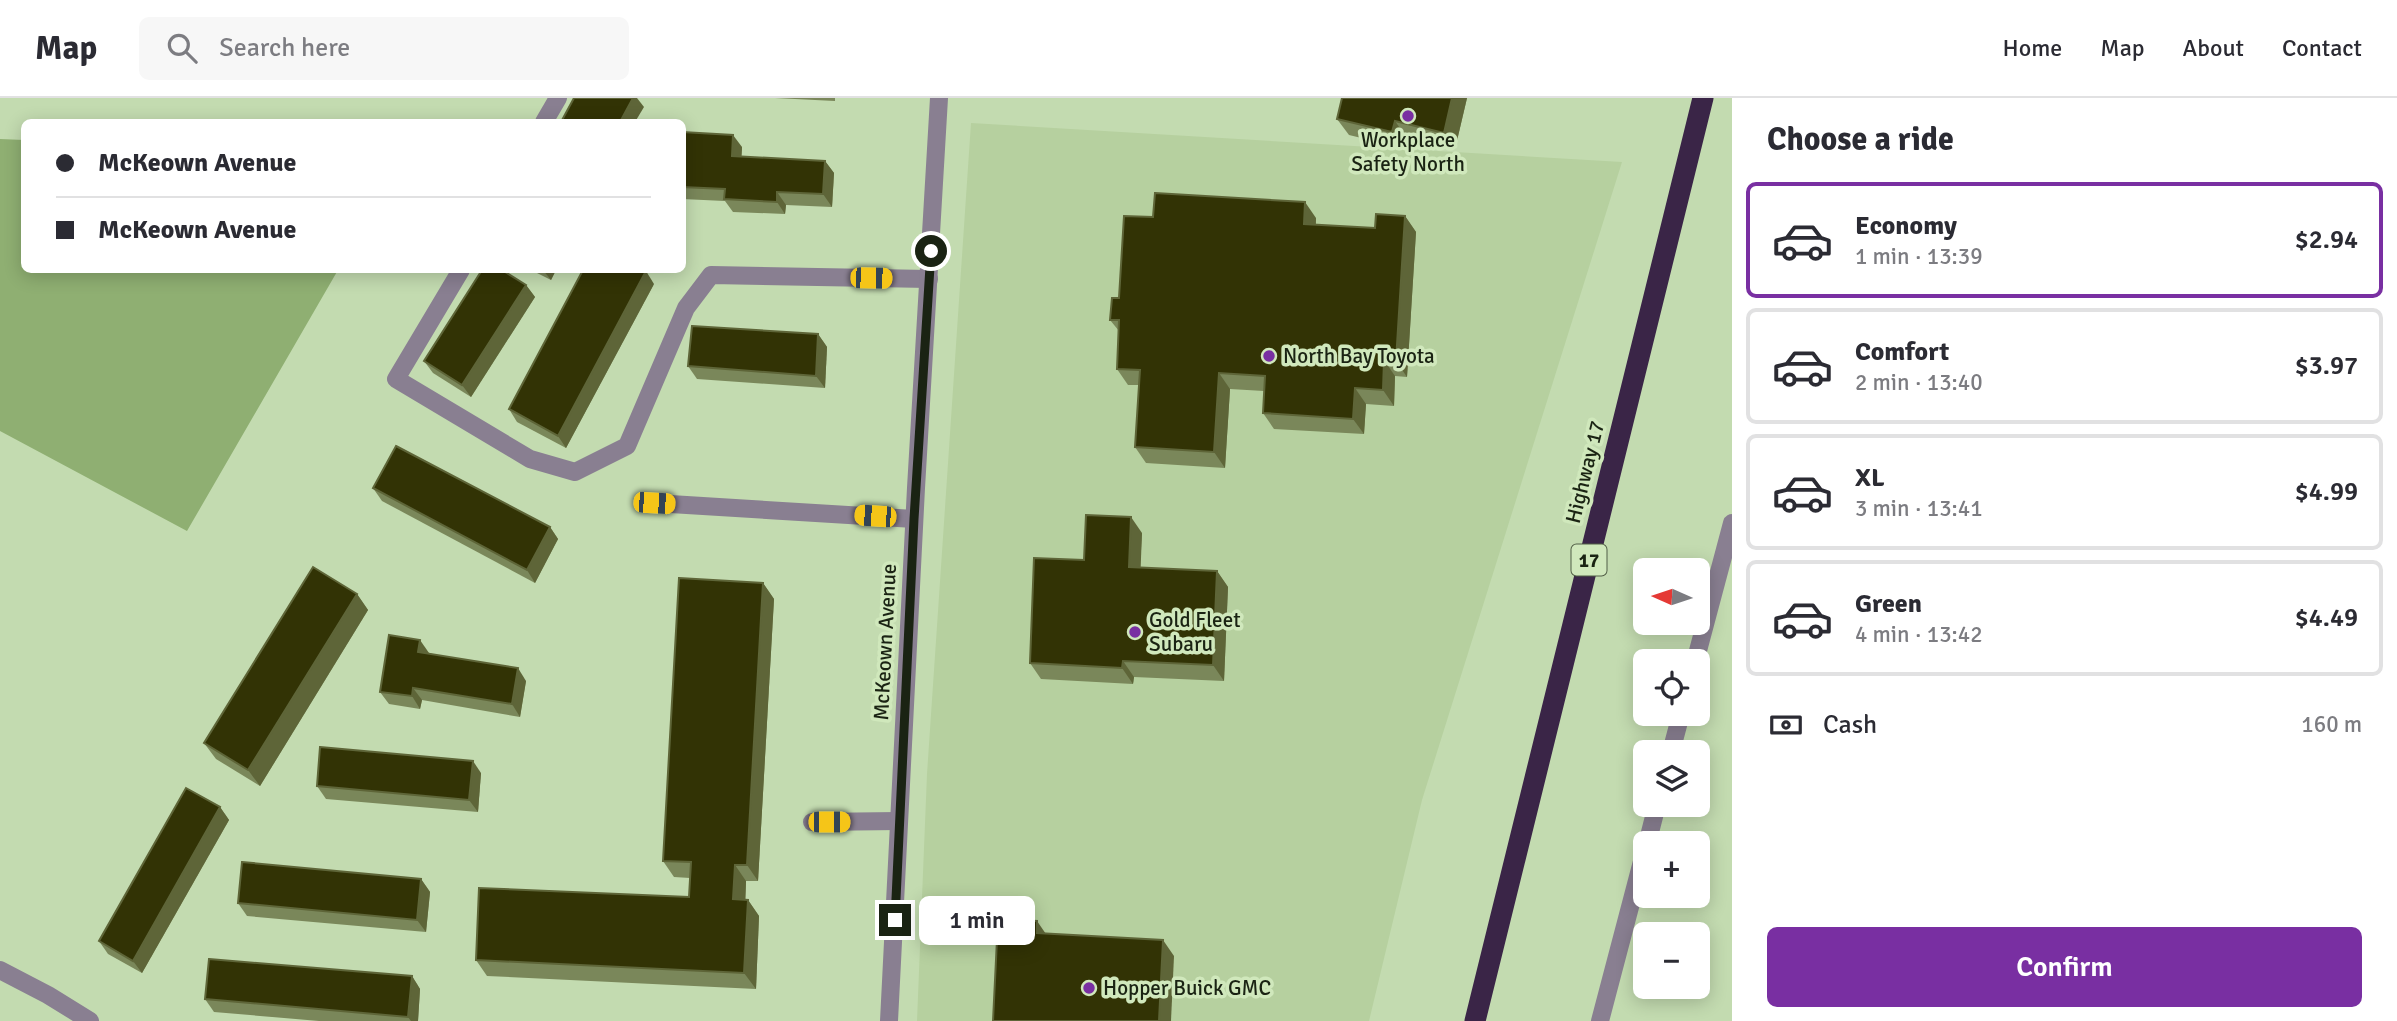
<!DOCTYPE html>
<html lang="en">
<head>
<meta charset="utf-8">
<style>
  :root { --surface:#fff; --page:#f7f7f7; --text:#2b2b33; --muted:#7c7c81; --line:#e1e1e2; --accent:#792fa2 }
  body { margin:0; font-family:Signika,sans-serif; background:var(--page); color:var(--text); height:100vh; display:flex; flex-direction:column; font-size:26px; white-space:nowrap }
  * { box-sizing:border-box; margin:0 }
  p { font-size:23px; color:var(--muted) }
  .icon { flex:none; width:38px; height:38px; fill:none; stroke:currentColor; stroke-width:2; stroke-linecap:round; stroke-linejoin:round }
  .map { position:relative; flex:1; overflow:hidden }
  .side { display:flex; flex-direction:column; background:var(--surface); width:665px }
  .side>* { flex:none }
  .banner { position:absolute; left:21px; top:21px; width:665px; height:154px; border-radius:10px; box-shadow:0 4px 18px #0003; display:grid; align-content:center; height:154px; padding:0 35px; background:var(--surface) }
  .needle { width:46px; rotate:273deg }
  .controls { position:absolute; left:1633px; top:460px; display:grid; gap:14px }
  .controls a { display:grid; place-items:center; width:77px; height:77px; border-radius:10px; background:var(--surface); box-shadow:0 4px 18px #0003; font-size:35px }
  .end { position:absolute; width:32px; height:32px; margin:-16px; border:9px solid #1a2313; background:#fff; box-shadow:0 0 0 4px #fff }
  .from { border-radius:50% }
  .bubble { position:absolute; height:49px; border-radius:10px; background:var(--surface); box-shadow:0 4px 18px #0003; font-size:23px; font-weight:600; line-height:49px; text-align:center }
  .car { position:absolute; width:21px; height:42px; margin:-21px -10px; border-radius:9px; box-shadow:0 0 5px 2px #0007; background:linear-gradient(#f5c518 24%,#345 0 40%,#f5c518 0 76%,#345 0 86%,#f5c518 0) }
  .banner b { display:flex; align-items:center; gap:24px; height:66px; font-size:26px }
  .banner b+b { border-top:2px solid var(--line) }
  .banner i { width:18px; height:18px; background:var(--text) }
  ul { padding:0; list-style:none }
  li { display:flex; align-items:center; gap:21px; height:116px; margin:0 14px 10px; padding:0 21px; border:4px solid var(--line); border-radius:10px }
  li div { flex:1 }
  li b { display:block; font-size:26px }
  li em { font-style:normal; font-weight:600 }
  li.active { border-color:var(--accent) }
  li>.icon { width:63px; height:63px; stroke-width:1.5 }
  h2 { padding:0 35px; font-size:32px; line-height:84px }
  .pay { display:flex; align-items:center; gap:18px; height:77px; padding:0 35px; font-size:26px }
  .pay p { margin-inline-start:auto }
  .cta { display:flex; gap:14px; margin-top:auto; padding:14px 35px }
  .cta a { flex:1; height:80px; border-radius:10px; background:var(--accent); color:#fff; font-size:28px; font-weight:600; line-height:80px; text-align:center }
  header { display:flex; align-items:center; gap:42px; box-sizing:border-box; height:98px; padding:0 35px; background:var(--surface); border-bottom:2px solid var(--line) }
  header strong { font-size:33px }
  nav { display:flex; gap:38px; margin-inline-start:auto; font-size:24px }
  .search { width:490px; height:63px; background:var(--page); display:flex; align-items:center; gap:18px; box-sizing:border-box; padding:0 24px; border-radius:10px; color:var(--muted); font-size:26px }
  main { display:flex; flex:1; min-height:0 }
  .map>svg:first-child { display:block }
  .built { fill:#b6d09f }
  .green { fill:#8faf72 }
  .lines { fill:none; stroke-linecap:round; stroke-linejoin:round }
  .minor { stroke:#897f91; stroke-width:18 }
  .highway { stroke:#3a2547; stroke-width:21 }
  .wall { fill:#7a875a }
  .shaded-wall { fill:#5e6538 }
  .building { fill:#323305; stroke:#5e6538; stroke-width:2 }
  .route { stroke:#1a2313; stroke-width:9 }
  .poi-dot { fill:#792fa2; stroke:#d0e8bc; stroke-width:2.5 }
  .labels { text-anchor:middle; stroke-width:7; stroke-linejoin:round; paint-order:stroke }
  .shield { fill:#d0e8bc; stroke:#515e46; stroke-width:2 }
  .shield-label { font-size:19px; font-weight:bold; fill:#1a2313 }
  .poi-label { font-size:21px; fill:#1a2313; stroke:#d0e8bc; text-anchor:start }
  .street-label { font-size:21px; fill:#1a2313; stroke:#d0e8bc }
</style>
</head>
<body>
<header>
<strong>Map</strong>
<div class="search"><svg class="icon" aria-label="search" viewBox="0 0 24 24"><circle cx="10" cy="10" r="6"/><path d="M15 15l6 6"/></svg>Search here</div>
<nav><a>Home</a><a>Map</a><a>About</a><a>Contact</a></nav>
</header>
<main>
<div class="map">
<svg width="1732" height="923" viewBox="0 0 1732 923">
  <rect width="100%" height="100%" fill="#c3dbb0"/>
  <path class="built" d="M971,25L1622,64L1422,702L1369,923H917L927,676Z"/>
  <path class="green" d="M0,41L24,42V172H338L187,433L0,333Z"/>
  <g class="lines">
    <g class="minor">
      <path d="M544,24L558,0"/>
      <path d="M461,172L396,281L530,361L575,374L627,348L686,210L711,177L929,181"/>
      <path d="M654,405L914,421"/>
      <path d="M1695,564L1732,425"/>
      <path d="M1671,654L1681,616"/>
      <path d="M812,724L899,723"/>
      <path d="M1647,746L1657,707"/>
      <path d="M0,872L48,897L90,923"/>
      <path d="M889,923L916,390L939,0"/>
      <path d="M1600,923L1645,752"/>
    </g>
    <path class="highway" d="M1475,923L1703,0"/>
  </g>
  <g class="wall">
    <path d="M775,0H835V3Z"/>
    <path d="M1342,0H1467L1455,51L1406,39L1403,50L1349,37L1337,21Z"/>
    <path d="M682,34L742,49L741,59L825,63L834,75L832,109L786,107L785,116L733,114L725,103L682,101Z"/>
    <path d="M1405,118L1416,134L1407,279L1395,278L1394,308L1366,306L1364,336L1274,331L1263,315L1264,293L1230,291L1225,370L1146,365L1135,349L1139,287H1128L1117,271L1119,233L1110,222L1153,119L1316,120V127L1375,130Z"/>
    <path d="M531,172H556L551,182Z"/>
    <path d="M654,186L566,350L517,324L509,311Z"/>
    <path d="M526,187L535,199L471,299L433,275L424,263Z"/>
    <path d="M818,236L827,249L825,290L697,281L688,268Z"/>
    <path d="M373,390L550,429L558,441L535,485L382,403Z"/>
    <path d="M1142,435L1140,470L1217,473L1228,489L1224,583L1134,579L1133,586L1041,581L1030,565L1084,462Z"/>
    <path d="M763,485L774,501L758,783H746L745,802H748L759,818L756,891L487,878L476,862L689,799L690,780L674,779L663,763Z"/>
    <path d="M357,496L368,512L260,688L216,661L204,645Z"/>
    <path d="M429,555L526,583L520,619L422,602L420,611L389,606L380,594Z"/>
    <path d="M481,675L478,714L326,701L317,688Z"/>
    <path d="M220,709L229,722L142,875L108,856L99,843Z"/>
    <path d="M421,781L430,794L426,834L247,818L238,805Z"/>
    <path d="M412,878L420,891L418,923H319L214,914L205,901Z"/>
  </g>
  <g class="shaded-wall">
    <path d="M633,0H637L644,9L635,24H620Z"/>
    <path d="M1452,0H1467L1455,51L1444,35Z"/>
    <path d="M1395,23L1406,39L1403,50L1392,34Z"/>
    <path d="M733,37L742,49L741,71L732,58Z"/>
    <path d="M825,63L834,75L832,109L823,96Z"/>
    <path d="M777,94L786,107L785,116L777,104Z"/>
    <path d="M1305,104L1316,120L1315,142L1304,126Z"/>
    <path d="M1405,118L1416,134L1407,279L1396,263Z"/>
    <path d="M543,172H556L551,182Z"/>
    <path d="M646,173L654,186L566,350L558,338Z"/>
    <path d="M526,187L535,199L471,299L462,287Z"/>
    <path d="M818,236L827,249L825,290L816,278Z"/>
    <path d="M1384,262L1395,278L1394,308L1383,292Z"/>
    <path d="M1219,275L1230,291L1225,370L1214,354Z"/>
    <path d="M1355,290L1366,306L1364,336L1353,321Z"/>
    <path d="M1131,419L1142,435L1140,485L1129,469Z"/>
    <path d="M550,429L558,441L535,485L527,472Z"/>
    <path d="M1217,473L1228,489L1224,583L1213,567Z"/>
    <path d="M763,485L774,501L758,783L747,767Z"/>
    <path d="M357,496L368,512L260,688L248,672Z"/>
    <path d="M420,542L429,555L427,566L418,554Z"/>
    <path d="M1123,563L1134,579L1133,586L1122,570Z"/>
    <path d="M518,570L526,583L520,619L512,606Z"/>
    <path d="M413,590L422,602L420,611L412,598Z"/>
    <path d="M473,663L481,675L478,714L469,702Z"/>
    <path d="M220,709L229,722L142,875L133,863Z"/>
    <path d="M735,767L746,783L745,817L733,801Z"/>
    <path d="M421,781L430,794L426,834L417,822Z"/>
    <path d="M748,802L759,818L756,891L744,875Z"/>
    <path d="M1037,823L1048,839L1037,835Z"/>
    <path d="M1163,842L1174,858L1171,923H1159Z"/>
    <path d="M412,878L420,891L418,923H411L408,919Z"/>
  </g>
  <g class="building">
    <path d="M574,0H633L620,24H561Z"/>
    <path d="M1342,0H1452L1444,35L1395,23L1392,34L1337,21Z"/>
    <path d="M682,34L733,37L732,58L825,63L823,96L777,94V104L724,101L725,91L682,89Z"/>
    <path d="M1155,95L1305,104L1304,126L1375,130L1376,116L1405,118L1396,263L1384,262L1383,292L1355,290L1353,321L1263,315L1265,278L1219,275L1214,354L1135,349L1140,272L1117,271L1119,222H1110L1112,200H1119L1124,118L1153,119Z"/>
    <path d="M482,172H502L526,187L462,287L424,263Z"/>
    <path d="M583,172H642L646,173L558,338L509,311Z"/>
    <path d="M692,228L818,236L816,278L688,268Z"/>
    <path d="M396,348L550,429L527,472L373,390Z"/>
    <path d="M1086,417L1131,419L1129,469L1217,473L1213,567L1123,563L1122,570L1030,565L1034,460L1084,462Z"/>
    <path d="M313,469L357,496L248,672L204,645Z"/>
    <path d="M679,480L763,485L747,767H735L733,801L748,802L744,875L476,862L479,790L689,799L691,764L663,763Z"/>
    <path d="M389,537L420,542L418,554L518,570L512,606L413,590L412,598L380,594Z"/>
    <path d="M320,649L473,663L469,702L317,688Z"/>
    <path d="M186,690L220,709L133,863L99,843Z"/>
    <path d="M242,764L421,781L417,822L238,805Z"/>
    <path d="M998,821L1037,823V835L1163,842L1159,923H993Z"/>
    <path d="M209,861L412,878L408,919L205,901Z"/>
  </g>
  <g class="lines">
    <path class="route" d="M895,822L914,421L931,153"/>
  </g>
  <g class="poi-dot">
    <circle cx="1408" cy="18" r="7"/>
    <circle cx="1269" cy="258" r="7"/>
    <circle cx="1135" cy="534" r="7"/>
    <circle cx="1089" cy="890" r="7"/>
  </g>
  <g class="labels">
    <rect class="shield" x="1571.5" y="446.5" width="35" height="31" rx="5"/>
    <g class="shield-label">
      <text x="1589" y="469">17</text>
    </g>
    <g class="poi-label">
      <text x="1408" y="49" text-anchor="middle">Workplace<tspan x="1408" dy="24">Safety North</tspan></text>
      <text x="1283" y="265">North Bay Toyota</text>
      <text x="1149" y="529">Gold Fleet<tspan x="1149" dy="24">Subaru</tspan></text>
      <text x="1103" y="897">Hopper Buick GMC</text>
    </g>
    <g class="street-label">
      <text transform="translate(1585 374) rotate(-76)" y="7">Highway 17</text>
      <text transform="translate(885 544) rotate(-87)" y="7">McKeown Avenue</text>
    </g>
  </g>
</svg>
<div class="controls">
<a><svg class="needle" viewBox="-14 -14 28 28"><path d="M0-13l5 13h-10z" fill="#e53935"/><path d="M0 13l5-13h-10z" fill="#7c7c81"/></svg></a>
<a><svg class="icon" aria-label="locate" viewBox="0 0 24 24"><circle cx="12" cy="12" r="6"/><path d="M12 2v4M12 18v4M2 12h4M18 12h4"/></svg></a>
<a><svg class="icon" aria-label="layers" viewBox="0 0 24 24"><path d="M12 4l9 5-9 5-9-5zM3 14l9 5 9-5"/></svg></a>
<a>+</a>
<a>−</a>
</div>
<i class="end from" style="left:931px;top:153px"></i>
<i class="end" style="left:895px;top:822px"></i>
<div class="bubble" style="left:919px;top:798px;width:116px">1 min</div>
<i class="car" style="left:871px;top:180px;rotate:91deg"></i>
<i class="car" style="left:654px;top:405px;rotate:93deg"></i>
<i class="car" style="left:875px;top:418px;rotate:274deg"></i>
<i class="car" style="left:829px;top:724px;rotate:90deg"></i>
<div class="banner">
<b><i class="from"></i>McKeown Avenue</b>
<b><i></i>McKeown Avenue</b>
</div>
</div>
<section class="side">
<h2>Choose a ride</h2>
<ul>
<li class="active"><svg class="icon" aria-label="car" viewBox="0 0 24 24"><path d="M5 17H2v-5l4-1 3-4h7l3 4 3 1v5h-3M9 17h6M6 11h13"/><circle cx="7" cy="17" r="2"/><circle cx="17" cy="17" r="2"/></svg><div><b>Economy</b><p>1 min · 13:39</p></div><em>$2.94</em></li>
<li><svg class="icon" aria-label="car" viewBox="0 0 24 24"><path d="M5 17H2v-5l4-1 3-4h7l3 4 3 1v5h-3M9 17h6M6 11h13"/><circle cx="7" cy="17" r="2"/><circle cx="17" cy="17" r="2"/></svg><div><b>Comfort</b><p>2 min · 13:40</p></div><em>$3.97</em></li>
<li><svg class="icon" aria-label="car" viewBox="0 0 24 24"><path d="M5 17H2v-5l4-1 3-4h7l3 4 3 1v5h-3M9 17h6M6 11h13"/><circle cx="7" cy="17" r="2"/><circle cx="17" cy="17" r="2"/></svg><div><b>XL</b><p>3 min · 13:41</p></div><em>$4.99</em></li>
<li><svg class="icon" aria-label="car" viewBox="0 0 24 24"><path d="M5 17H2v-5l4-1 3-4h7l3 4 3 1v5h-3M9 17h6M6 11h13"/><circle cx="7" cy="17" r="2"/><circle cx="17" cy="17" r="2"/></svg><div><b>Green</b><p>4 min · 13:42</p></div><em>$4.49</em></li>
</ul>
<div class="pay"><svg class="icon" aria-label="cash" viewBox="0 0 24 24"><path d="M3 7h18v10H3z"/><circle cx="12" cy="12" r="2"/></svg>Cash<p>160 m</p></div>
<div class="cta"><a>Confirm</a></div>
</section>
</main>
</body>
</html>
